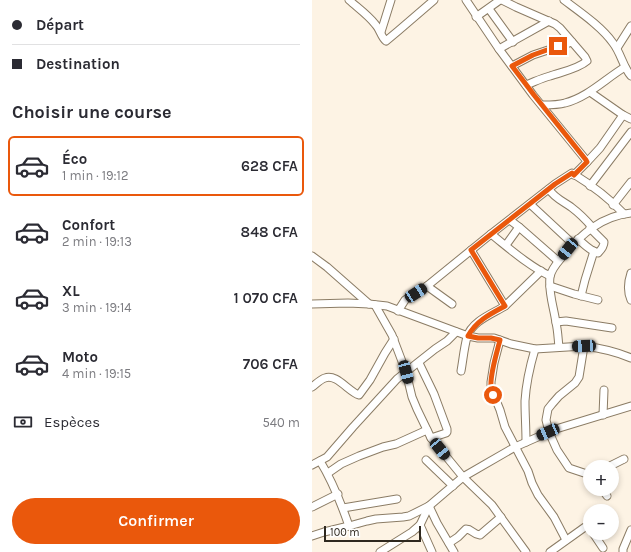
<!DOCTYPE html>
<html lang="fr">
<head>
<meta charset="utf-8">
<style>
  :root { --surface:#fff; --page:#f7f7f7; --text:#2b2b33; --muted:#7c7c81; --line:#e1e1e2; --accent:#ea580c }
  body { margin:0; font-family:Karla,sans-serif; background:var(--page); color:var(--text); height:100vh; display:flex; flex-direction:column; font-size:15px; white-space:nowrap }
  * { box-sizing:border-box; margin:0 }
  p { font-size:13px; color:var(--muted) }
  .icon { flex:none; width:22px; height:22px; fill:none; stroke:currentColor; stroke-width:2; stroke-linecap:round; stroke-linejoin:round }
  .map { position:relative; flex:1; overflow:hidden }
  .details { display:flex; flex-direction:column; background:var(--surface); width:312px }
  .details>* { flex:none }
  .hud { display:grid; align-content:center; height:88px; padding:0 12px; background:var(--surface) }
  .controls { position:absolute; left:271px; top:460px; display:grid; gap:8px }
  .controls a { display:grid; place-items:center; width:36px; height:36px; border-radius:50%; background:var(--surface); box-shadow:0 2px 6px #0003; font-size:20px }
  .scale { position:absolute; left:12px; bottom:10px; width:97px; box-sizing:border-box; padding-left:4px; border:2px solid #2e281f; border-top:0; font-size:11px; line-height:14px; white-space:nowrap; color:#2e281f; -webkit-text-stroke:3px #fff; paint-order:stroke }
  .end { position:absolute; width:18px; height:18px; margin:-9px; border:5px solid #ea580c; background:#fff; box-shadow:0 0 0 2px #fff }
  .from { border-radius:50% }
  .car { position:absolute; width:12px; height:24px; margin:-12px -6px; border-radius:5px; box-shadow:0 0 3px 1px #0007; background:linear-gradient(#222 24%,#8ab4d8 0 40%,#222 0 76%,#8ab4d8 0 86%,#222 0) }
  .hud b { display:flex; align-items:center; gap:14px; height:38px; font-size:15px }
  .hud b+b { border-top:1px solid var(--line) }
  .hud i { width:10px; height:10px; background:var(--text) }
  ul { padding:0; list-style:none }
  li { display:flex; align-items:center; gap:12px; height:60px; margin:0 8px 6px; padding:0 4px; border:2px solid transparent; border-radius:6px }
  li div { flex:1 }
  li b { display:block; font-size:15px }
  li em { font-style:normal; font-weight:600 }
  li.current { border-color:var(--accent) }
  li>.icon { width:36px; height:36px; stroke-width:1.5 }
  h2 { padding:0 12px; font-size:18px; line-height:48px }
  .pay { display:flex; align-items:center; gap:10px; height:44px; padding:0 12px; font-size:15px }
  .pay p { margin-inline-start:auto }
  .action { display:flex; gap:8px; margin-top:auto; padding:8px 12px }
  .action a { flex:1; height:46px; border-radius:24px; background:var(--accent); color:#fff; font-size:16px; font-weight:600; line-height:46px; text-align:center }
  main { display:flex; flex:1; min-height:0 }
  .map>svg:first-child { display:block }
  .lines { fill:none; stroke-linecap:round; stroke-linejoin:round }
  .minor-casing { stroke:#8b7c65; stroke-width:9 }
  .minor { stroke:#fff; stroke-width:7 }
  .route { stroke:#ea580c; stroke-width:5 }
</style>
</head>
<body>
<main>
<section class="details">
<div class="hud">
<b><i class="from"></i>Départ</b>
<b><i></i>Destination</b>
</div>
<h2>Choisir une course</h2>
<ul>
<li class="current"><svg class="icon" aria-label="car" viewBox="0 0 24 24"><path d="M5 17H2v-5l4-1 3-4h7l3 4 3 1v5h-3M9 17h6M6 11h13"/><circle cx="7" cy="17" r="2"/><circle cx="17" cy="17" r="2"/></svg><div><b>Éco</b><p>1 min · 19:12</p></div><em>628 CFA</em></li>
<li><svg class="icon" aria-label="car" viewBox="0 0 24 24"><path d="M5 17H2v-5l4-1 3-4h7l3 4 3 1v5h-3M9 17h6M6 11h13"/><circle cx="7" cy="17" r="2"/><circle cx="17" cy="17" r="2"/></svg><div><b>Confort</b><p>2 min · 19:13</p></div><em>848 CFA</em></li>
<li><svg class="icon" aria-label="car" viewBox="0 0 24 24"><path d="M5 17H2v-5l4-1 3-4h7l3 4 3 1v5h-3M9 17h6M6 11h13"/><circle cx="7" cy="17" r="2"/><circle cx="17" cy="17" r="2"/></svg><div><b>XL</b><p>3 min · 19:14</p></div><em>1 070 CFA</em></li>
<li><svg class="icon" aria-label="car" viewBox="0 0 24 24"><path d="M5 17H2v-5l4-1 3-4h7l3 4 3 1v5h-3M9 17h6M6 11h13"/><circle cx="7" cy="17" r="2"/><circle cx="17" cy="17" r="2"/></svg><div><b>Moto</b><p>4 min · 19:15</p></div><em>706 CFA</em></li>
</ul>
<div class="pay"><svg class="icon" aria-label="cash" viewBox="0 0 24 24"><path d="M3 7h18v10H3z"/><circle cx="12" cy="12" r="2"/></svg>Espèces<p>540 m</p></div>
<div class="action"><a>Confirmer</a></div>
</section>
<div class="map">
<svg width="319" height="552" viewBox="0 0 319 552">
  <rect width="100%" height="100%" fill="#fdf3e4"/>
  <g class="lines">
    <g class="minor-casing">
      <g id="minor">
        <path d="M37,0C46,8 56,15 63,24C68,29 69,37 74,41L86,31L122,0"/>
        <path d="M154,0L187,49L221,95L274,160L275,162L262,175"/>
        <path d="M190,0L204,7L243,24L248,28L273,57L275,61C266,69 249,72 238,76C230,78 222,82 214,85"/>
        <path d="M252,0C268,12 290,27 301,43C309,53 311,67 319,76"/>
        <path d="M177,9L201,42"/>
        <path d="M164,17L188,0"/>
        <path d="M69,32L79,0"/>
        <path d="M305,48L319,26"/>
        <path d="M187,49L237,21"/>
        <path d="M200,66L221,55L260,42"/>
        <path d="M278,92L311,115L319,119"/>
        <path d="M231,105C238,105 246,105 253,103C276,97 293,79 313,67"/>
        <path d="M275,162L288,148L311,115"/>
        <path d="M278,186L319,132"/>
        <path d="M237,189C241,197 252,202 259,207C267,213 274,220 280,227"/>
        <path d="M218,204L261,244"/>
        <path d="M301,205L319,182"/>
        <path d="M198,220L207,227L246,261"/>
        <path d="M266,239C272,244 278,251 286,253C289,250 292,246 292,242L278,228"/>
        <path d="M194,245L207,227"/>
        <path d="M159,250L193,306L229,271"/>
        <path d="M0,256L15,267L57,304"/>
        <path d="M319,273C316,282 315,291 319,300"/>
        <path d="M238,276C217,266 198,249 179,234L243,184L260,173C278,184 297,198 312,214"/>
        <path d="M115,286L140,304"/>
        <path d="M238,286L262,294L286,300"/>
        <path d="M269,296L273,280L282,251"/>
        <path d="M0,304L36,303L57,304L75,306L156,336L166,338H182L199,344L223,349L272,346C288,348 305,352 319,358"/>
        <path d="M63,305L80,335L94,372L100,397L105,409L119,438L151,477L180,505L214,552"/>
        <path d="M86,311L93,300L115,286L179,234"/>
        <path d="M244,322L254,321L300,328"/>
        <path d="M188,340L182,363L179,382V388L188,410L193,427L216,471L220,483L226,495L242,517L254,540"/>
        <path d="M272,346L267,377L263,383L247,396L240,404L236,409L234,420L237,432L245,450L257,468L278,475"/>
        <path d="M247,347C246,339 246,331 244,323C242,308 236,292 238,277C239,269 246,262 251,256C269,234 290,216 319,213"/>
        <path d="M107,363L122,394L135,429V432L134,433L119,438"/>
        <path d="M149,371C151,360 152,348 155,337C160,321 180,314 193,306"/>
        <path d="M0,387C4,384 9,379 13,378C24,373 37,392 47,395L58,380L73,353L82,339"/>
        <path d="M291,415L292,390"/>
        <path d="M214,442C214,428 213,415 213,401C214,384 218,366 223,349"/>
        <path d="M114,460L141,486"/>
        <path d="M8,461C21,482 29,503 37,526"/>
        <path d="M0,465L15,457L41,427L85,379L123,349L135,341L144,332"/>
        <path d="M296,467L312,459"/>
        <path d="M16,473L29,464L47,456L71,447L84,444L115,430"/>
        <path d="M290,489L295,496"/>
        <path d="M0,507L26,494"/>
        <path d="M31,508L85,499"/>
        <path d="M108,525L120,552"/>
        <path d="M281,533L291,548"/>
        <path d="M0,536L12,532L37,526L55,521L64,519L91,517L97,516L117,506L125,523L142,552"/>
        <path d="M137,543L146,537L154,529C160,529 160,534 168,535L189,517"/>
        <path d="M68,552L100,532L108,525L117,506L151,477L203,447L244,429L319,406"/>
        <path d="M238,552L273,527H276L278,529"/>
        <path d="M311,552V549L319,530"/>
      </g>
    </g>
    <use href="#minor" class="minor"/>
  </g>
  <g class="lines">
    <path class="route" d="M181,395C180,392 179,389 179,386C178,374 185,352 188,340L179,338H166L156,336C164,321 178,314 193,306L159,250L243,184L260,173L262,175L275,162L274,160L222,95L200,66L221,55L246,46"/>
  </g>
</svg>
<div class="controls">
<a>+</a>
<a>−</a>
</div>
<div class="scale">100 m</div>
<i class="end from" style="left:181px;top:395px"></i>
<i class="end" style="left:246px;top:46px"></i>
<i class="car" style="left:256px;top:249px;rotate:219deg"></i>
<i class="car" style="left:104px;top:293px;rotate:57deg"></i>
<i class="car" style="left:272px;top:346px;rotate:267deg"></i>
<i class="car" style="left:94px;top:372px;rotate:165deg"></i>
<i class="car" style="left:236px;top:432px;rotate:247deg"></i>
<i class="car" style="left:128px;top:449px;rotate:141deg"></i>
</div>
</main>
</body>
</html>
